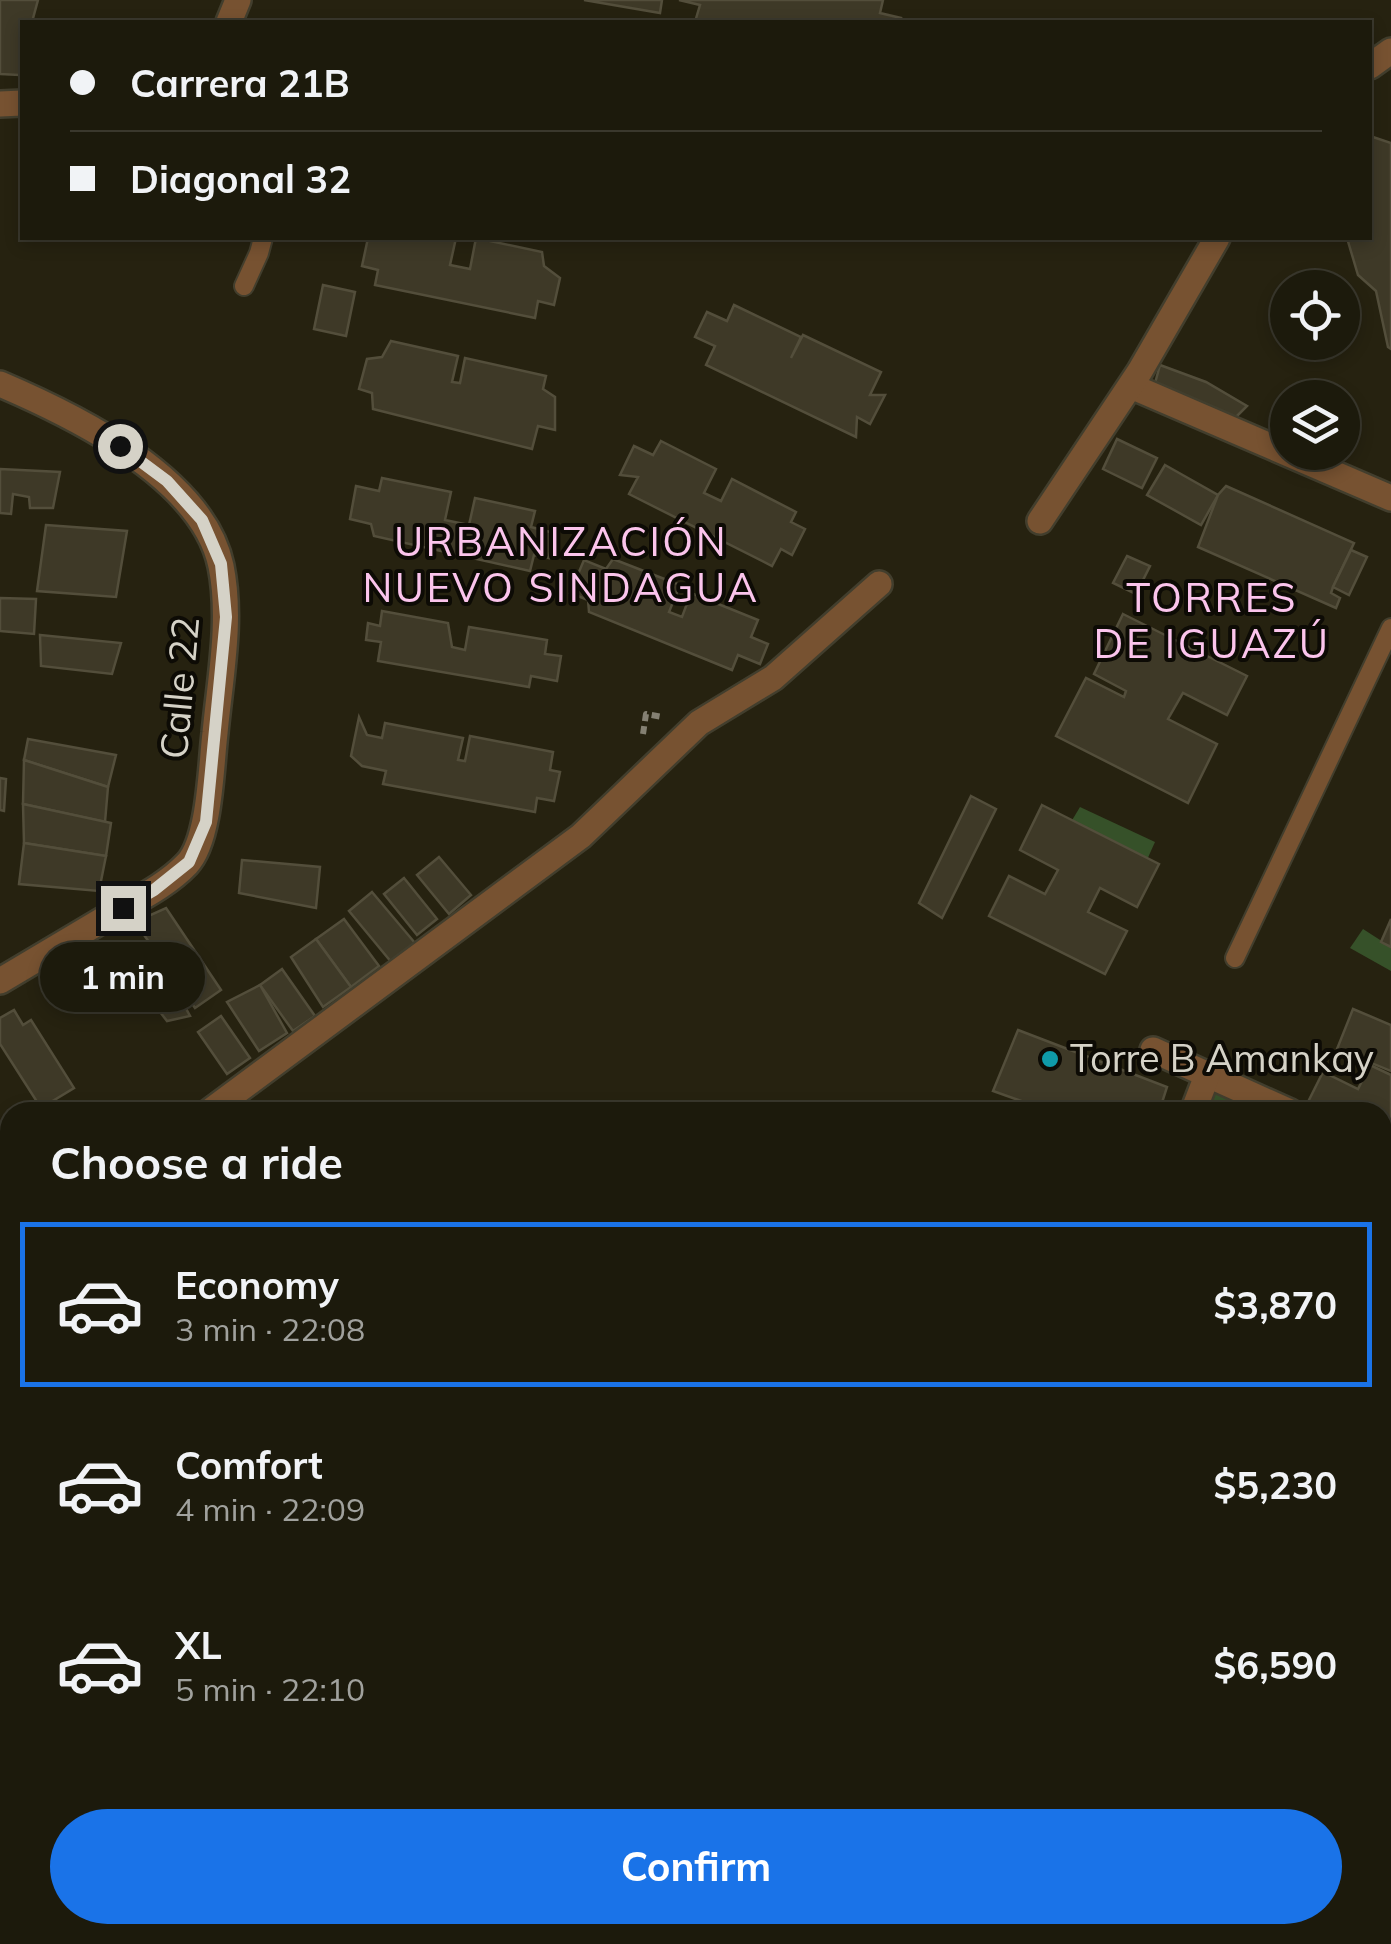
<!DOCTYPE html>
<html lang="en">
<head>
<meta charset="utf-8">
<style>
  :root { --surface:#1c1a0c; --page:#29271a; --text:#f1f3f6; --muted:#a0a19d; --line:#3a382d; --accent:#1a73e8 }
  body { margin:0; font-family:Mulish,sans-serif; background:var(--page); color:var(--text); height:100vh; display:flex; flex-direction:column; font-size:38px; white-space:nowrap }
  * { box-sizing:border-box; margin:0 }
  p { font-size:32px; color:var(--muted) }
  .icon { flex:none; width:55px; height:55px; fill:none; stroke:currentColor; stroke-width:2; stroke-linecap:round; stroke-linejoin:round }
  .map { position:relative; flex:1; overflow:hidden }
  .side { position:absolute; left:0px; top:1102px; width:1392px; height:842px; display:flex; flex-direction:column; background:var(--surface); border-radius:30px 30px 0 0; box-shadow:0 5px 15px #0003,0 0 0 2px var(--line) }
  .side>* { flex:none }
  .banner { position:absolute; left:20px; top:20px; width:1352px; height:220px; border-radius:0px; box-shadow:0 5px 15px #0003,0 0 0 2px var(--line); display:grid; align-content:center; height:220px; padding:0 50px; background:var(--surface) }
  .controls { position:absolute; left:1270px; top:270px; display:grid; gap:20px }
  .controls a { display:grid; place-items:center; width:90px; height:90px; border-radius:50%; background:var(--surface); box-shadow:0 5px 15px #0003,0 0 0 2px var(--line); font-size:50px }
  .end { position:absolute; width:45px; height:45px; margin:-22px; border:12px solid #d5d2c7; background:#111; box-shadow:0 0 0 5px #111 }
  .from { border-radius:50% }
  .bubble { position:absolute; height:70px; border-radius:35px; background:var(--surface); box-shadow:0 5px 15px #0003,0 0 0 2px var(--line); font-size:32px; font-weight:700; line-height:70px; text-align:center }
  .banner b { display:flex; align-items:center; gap:35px; height:95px; font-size:38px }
  .banner b+b { border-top:2px solid var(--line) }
  .banner i { width:25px; height:25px; background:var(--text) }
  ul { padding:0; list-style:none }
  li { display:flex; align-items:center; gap:30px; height:165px; margin:0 20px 15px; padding:0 30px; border:5px solid transparent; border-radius:0px }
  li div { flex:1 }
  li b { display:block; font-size:38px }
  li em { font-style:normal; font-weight:700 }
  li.current { border-color:var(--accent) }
  li>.icon { width:90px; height:90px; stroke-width:1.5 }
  h2 { padding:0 50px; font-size:45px; line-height:120px }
  .primary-button { display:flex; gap:20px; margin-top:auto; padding:20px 50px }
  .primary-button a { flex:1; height:115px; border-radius:60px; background:var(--accent); color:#fff; font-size:40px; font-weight:700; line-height:115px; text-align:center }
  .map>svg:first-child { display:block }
  .green { fill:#365129 }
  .building { fill:#3e3927; stroke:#534e3b; stroke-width:2.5 }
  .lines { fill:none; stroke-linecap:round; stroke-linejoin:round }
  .service-casing { stroke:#423e2d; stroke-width:22 }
  .minor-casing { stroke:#423e2d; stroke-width:30 }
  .path { stroke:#848072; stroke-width:6; stroke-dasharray:8 5; stroke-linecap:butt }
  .service { stroke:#775231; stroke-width:18 }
  .minor { stroke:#775231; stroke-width:25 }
  .route { stroke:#d5d2c7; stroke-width:12 }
  .culture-dot { fill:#0f9aa8; stroke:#0d0b05; stroke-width:4 }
  .labels { text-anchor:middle; stroke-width:8; stroke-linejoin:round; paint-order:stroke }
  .street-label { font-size:38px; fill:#d5d2c7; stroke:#0d0b05 }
  .poi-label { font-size:38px; fill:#d5d2c7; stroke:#0d0b05; text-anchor:start }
  .neighbourhood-label { font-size:40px; letter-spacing:2.5px; fill:#fbc4ec; stroke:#0d0b05 }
</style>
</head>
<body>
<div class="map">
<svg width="1391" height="1944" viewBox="0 0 1391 1944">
  <rect width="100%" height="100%" fill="#262210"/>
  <g class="green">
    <path d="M1080,807L1155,842L1146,862L1071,822Z"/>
    <path d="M1363,929L1391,947V971L1350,948Z"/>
    <path d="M1214,1090L1241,1102L1237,1112H1205Z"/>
    <path d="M888,1935H1016L1036,1944H885Z"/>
  </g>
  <g class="building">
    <path d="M0,0H38L32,22H22V59L19,75L0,74Z"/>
    <path d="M584,0H662L660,13Z"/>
    <path d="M679,0H883L880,13L901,18L900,22H695L700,5Z"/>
    <path d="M1370,136L1391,143V349L1388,347L1376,291L1358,275L1347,238H1370Z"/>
    <path d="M368,238H456L450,265L470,269L476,238L542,252L544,266L560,278L554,305L538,301L535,318L375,285L378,270L362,266Z"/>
    <path d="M323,285L355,292L346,336L314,329Z"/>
    <path d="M734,305L801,337L791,358L803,335L881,372L870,395H885L870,424L857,417L856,437L706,365L715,346L695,337L707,312L727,321Z"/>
    <path d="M391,341L458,356L452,382L460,383L465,358L546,376L543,389L555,397V430L538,426L532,449L373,409L372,393L359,389L367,359L382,357Z"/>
    <path d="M1160,365L1206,382L1247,406L1236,417L1154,387Z"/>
    <path d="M1117,439L1157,458L1142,488L1103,469Z"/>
    <path d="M661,441L716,469L704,493L721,501L732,479L796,512L791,522L805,529L792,555L781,549L772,566L629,494L638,477L620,475L634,446L653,455Z"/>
    <path d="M1165,465L1218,495L1201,525L1147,495Z"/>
    <path d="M0,469L60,472L53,508H30L29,497L13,494L11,514L0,513Z"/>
    <path d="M382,478L451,492L445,520L469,525L475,498L535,511L531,527L554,533L549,558L534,555L530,571L374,536L371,524L350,519L356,486L379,491Z"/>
    <path d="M1226,486L1354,543L1333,587L1331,593L1340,598L1336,608L1198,547L1218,495Z"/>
    <path d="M46,525L127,531L116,597L37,591Z"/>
    <path d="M1351,550L1367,557L1349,595L1333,587Z"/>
    <path d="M1127,556L1150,566L1136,594L1113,583Z"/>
    <path d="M613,559L680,585L669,612L682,617L691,593L758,620L751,637L768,644L760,664L738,655L732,670L589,612L588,600L570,593L584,560L606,569Z"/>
    <path d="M0,598L36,599L34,634L0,631Z"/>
    <path d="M382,611L448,623L452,647L465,650L469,627L547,640L545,654L561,656L557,681L531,676L529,687L378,661L381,642L366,640L368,623L380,626Z"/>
    <path d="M1123,614L1247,676L1227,715L1183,693L1168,719L1217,744L1188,803L1056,736L1086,678L1124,697L1126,691L1094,674Z"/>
    <path d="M40,635L121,643L112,674L41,666Z"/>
    <path d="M359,717L367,735L382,738L385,723L463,738L458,760L465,761L470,736L553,752L550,770L560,772L554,801L537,798L535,812L383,784L386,771L362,766L351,756Z"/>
    <path d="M28,739L116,755L108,787L24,760Z"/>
    <path d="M24,760L108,787L105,822L23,804Z"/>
    <path d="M0,778L6,779L4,811L0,810Z"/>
    <path d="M971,796L996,809L942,918L919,903Z"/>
    <path d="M23,804L111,823L106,856L24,843Z"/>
    <path d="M1042,805L1159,864L1137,907L1100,888L1088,912L1127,931L1105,974L989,916L1009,876L1045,894L1058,870L1020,850Z"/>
    <path d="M24,843L106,856L99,891L19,884Z"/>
    <path d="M439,857L471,895L449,914L417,875Z"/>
    <path d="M242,860L320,867L316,908L239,893Z"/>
    <path d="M404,878L437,919L417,935L384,894Z"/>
    <path d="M372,892L415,943L392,963L349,911Z"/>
    <path d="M166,908L221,990L195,1008L135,922Z"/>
    <path d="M344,919L379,966L351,987L316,939Z"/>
    <path d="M1391,919V947L1381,942Z"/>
    <path d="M316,939L351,987L323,1007L291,957Z"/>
    <path d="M153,948L190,1016L167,1021L119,959Z"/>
    <path d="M282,969L315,1016L293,1031L260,985Z"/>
    <path d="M260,985L287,1033L259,1051L227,1002Z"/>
    <path d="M1353,1009L1391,1025V1071L1337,1049Z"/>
    <path d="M14,1010L23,1025L31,1020L74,1088L41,1108L0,1044V1018Z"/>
    <path d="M221,1016L250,1058L227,1074L198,1032Z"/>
    <path d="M1018,1030L1167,1087L1159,1112H1052L993,1091Z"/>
    <path d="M1370,1065L1391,1075V1159L1382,1155V1112H1303L1323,1072L1358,1089Z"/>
    <path d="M1382,1168L1391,1172V1261L1382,1257Z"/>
    <path d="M1383,1278L1391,1282V1355L1386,1366L1382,1365Z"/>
    <path d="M1391,1429V1459L1383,1454Z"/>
    <path d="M1382,1546L1391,1550V1617L1382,1613Z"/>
    <path d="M1382,1644L1391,1647V1686L1382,1682Z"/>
    <path d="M1250,1935H1293L1297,1937L1294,1944H1251Z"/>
  </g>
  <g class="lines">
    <g class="service-casing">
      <g id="service">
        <path d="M244,286L259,253L263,238"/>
        <path d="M1235,958L1391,628"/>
      </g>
    </g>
    <g class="minor-casing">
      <g id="minor">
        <path d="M229,22L238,0"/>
        <path d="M1370,66L1391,51"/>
        <path d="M0,104L22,103"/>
        <path d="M0,384C75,416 203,478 221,566C232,620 220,679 215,733C211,766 210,840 187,864C166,886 136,900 111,915C74,937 37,959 0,981"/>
        <path d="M1131,386L1391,498"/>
        <path d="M1040,521L1140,371L1217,238"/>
        <path d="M1153,1050L1290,1112"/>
        <path d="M209,1112L581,836L699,723L773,678L879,584"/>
        <path d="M1193,1112L1208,1073"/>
        <path d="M1382,1156L1391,1160"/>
        <path d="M0,1268L10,1260"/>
        <path d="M1382,1401L1391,1405"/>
        <path d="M1382,1632L1391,1636"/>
        <path d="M1382,1843L1391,1823"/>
        <path d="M1037,1935L1057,1944"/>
        <path d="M499,1939L522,1944"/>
        <path d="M672,1944L675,1935"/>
        <path d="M869,1944L873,1935"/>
        <path d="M1341,1944L1345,1935"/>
      </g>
    </g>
    <path class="path" d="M643,734L646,714L662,717"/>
    <use href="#service" class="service"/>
    <use href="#minor" class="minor"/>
  </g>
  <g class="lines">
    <path class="route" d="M120,446L167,481L202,520L221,564L226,617L206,822L189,862L154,890L123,908"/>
  </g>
  <circle class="culture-dot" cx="1050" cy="1059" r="10"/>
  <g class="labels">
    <g class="street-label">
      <text transform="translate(180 688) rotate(-85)" y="13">Calle 22</text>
    </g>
    <g class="poi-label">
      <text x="1070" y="1072">Torre B Amankay</text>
    </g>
    <g class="neighbourhood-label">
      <text x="561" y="556">URBANIZACIÓN<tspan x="561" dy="46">NUEVO SINDAGUA</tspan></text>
      <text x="1212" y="612">TORRES<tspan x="1212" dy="46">DE IGUAZÚ</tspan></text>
    </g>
  </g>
</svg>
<div class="controls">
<a><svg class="icon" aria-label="locate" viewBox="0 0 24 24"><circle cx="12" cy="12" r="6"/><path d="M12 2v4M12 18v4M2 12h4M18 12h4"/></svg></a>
<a><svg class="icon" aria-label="layers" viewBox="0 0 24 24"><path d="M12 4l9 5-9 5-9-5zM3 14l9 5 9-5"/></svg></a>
</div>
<i class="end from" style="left:120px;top:446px"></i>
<i class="end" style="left:123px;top:908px"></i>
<div class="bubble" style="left:40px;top:942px;width:165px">1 min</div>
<div class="banner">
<b><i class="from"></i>Carrera 21B</b>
<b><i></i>Diagonal 32</b>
</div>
<section class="side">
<h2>Choose a ride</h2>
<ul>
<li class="current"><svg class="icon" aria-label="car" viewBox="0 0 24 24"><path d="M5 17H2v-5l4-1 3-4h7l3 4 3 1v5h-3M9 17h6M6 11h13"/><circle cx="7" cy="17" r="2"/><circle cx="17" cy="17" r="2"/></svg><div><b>Economy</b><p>3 min · 22:08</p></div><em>$3,870</em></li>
<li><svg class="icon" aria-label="car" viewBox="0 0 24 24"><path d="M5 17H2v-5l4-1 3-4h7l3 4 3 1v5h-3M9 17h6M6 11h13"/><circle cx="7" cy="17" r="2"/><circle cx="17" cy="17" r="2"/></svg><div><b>Comfort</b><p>4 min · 22:09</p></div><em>$5,230</em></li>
<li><svg class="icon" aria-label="car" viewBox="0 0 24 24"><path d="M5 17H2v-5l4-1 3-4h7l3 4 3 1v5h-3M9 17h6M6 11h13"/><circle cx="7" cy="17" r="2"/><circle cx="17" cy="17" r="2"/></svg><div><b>XL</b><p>5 min · 22:10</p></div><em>$6,590</em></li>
</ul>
<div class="primary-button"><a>Confirm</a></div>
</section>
</div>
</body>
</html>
